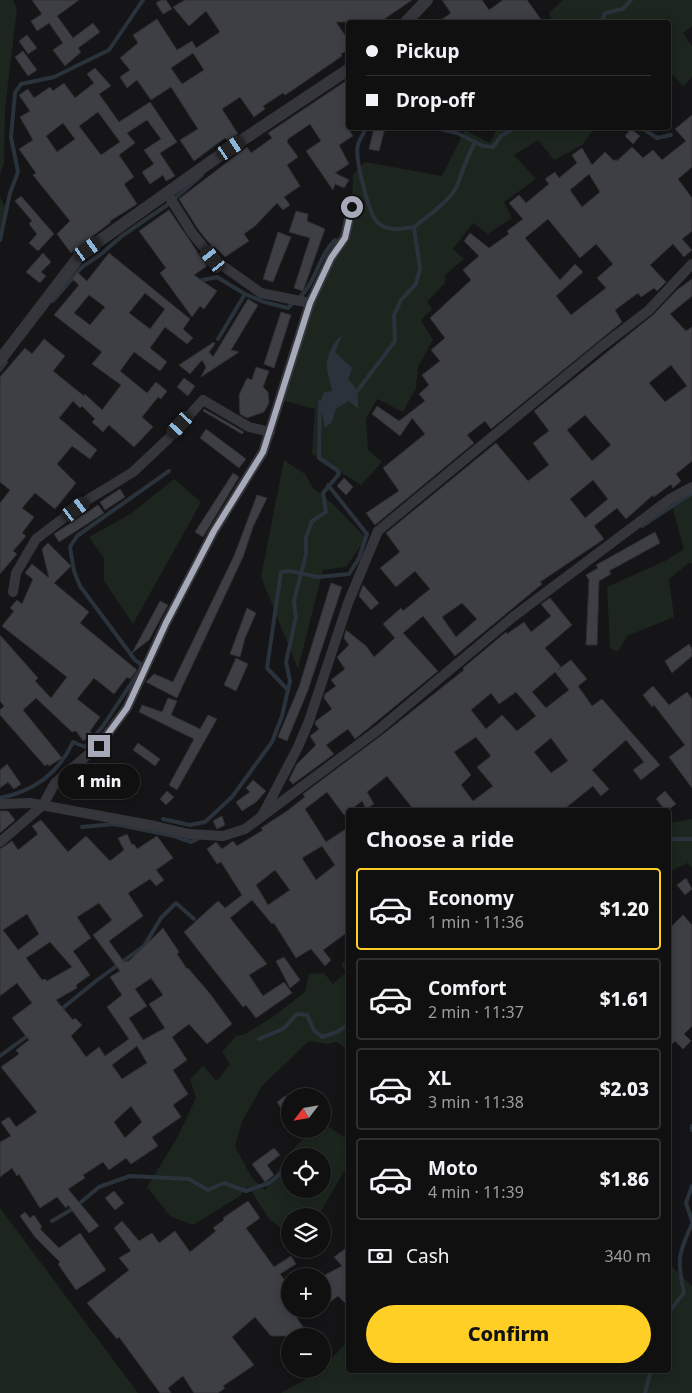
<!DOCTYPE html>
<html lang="en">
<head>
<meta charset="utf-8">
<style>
  :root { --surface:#101011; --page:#19191a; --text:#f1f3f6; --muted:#9c9d9f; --line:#303031; --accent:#ffcf25 }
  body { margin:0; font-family:"Noto Sans",sans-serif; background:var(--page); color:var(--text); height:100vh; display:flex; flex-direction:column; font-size:19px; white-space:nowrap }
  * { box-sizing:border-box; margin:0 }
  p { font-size:16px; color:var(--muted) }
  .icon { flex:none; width:28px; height:28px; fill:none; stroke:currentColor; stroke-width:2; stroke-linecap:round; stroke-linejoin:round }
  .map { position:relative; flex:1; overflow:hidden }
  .drawer { position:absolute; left:346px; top:808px; width:325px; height:565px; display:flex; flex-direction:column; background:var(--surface); border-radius:5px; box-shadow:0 2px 12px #0003,0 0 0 1px var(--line) }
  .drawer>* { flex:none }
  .guide { position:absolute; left:346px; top:20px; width:325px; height:110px; border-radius:5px; box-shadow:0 2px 12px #0003,0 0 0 1px var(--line); display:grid; align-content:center; height:110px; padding:0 20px; background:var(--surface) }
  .needle { width:32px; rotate:239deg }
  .fabs { position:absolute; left:281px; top:1088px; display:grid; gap:10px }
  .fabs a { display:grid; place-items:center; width:50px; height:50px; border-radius:50%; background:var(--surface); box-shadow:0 2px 12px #0003,0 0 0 1px var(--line); font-size:25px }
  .end { position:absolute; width:22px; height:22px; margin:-11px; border:6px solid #a5a9b8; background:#111; box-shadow:0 0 0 2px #111 }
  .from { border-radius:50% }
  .bubble { position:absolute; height:35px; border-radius:18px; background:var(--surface); box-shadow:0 2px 12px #0003,0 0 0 1px var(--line); font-size:16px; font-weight:800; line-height:35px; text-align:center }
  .car { position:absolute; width:15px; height:30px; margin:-15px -8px; border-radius:6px; box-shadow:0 0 4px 1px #0007; background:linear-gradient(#222 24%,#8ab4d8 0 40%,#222 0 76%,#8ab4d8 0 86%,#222 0) }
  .guide b { display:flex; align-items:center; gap:18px; height:48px; font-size:19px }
  .guide b+b { border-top:1px solid var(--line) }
  .guide i { width:12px; height:12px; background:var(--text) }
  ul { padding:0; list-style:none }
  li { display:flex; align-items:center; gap:15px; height:82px; margin:0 10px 8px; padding:0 10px; border:2px solid var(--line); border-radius:5px }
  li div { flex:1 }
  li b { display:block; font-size:19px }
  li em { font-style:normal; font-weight:800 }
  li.selected { border-color:var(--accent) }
  li>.icon { width:45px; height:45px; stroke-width:1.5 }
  h2 { padding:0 20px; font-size:22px; line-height:60px }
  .pay { display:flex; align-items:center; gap:12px; height:55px; padding:0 20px; font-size:19px }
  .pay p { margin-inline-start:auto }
  .cta { display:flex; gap:10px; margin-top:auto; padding:10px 20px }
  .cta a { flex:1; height:58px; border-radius:30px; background:var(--accent); color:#111; font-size:20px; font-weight:800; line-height:58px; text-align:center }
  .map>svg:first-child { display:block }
  .green { fill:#1c251e; fill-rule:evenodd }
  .water { fill:#2a323c }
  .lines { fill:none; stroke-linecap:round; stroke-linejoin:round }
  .stream { stroke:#2a323c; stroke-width:4 }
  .building { fill:#3e3f44; stroke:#2f2f33; fill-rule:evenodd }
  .minor { stroke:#35363c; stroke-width:10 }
  .tertiary { stroke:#35363c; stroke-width:12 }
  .route { stroke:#a5a9b8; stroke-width:6 }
</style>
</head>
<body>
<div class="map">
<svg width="692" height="1393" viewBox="0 0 692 1393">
  <rect width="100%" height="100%" fill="#151517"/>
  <g class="green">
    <path d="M0,0H13L17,9L5,108L4,163L0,175Z"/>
    <path d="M563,0H692V26L683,33L692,46V77L683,86L673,75L669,78V22H553L549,13Z"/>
    <path d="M497,128H595L582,145L554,160L538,140L514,155L536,179L504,202L512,218L488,234L473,223L453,249L464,259L445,275V283L427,302L432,309L421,320L433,340L418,367L416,388L403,412L377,399L366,419L368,450L382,462L361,485L312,454L315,409L281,400L296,351L352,207L353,175L365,162L442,176L465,130L490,143Z"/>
    <path d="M0,197L7,211L0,240Z"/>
    <path d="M284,460L305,474L313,488L333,504L366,538L346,567L323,570L298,669L261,577Z"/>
    <path d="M174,479L201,502L133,624L104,581V558L89,537L132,513Z"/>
    <path d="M692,488V564L690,562L669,579L674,617L627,636L618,652L610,648L607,587L665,561L684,549L670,499Z"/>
    <path d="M692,819V867L687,863L669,872V823Z"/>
    <path d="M349,958V1050L336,1042L328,1044L309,1041L262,1086L242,1122L235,1146L252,1178L265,1190C277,1174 301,1129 322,1129L324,1124L349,1140V1163L318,1216H290V1235L269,1219L248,1186L240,1196L193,1225L170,1216L147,1187L177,1138L196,1098L190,1079L203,1066L217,1081L230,1064L222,1052L236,1036L245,1034L274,1016L305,992L309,974L324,973L333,984L346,972L341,964ZM290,1156H322V1189H290Z"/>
    <path d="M0,1208L138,1393H0Z"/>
    <path d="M669,1264L692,1286V1393H281L318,1373L349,1340V1370H669Z"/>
  </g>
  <path class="water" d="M342,336L335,352L352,368L348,380C359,388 358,397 358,409L349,401L336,409L332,422L325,428L320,402L324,392L332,391C331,383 327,375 327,367C326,358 333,340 342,336Z"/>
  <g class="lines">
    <g class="stream">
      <path d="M602,22L605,13L623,9L631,0"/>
      <path d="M366,128C364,134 359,139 358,145C354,156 369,214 377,222C387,232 402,229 414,227"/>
      <path d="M436,128L457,133L483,146L493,147L501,136L515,128"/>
      <path d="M642,128L657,138L671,135"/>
      <path d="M0,240L10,193L18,172L11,137L15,93L21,84L54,77L109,50L143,0"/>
      <path d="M198,281L217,277L245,294L218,339"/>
      <path d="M245,294L264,302L288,308L293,303"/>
      <path d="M300,297C316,282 318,257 335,240"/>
      <path d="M53,301L82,267L101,254L122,236L167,205L202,175"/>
      <path d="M0,370L6,362"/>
      <path d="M355,394L395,341L394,315L401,300L416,284L420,268L414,227C426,218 452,199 457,186C462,171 468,156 475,142"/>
      <path d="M642,526L692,493"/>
      <path d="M288,690L267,668L281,572L290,571L318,577L349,574L359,558L367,534L328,485"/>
      <path d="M0,798C34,791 58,774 73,742L85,747L103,726L140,670L141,664L135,660L80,586L74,571L70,547L77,536L169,471"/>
      <path d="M163,819L190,825L205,822L232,797L272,742L282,716L290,681L286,662L296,617L294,601L306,554V537L312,521L326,512L323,493L339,474L337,470L319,458L320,402"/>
      <path d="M82,827L114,824L174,836L191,842L198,839"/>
      <path d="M669,839H692"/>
      <path d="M59,1011L96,981L144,946L161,918L176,903L194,919"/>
      <path d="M259,1039L283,1029L297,1014L307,1015L314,1030L322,1037L337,1032L349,1024"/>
      <path d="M0,1056L30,1034"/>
      <path d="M692,1126V1130"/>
      <path d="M692,1186L686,1203L692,1221"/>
      <path d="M52,1221L74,1208L99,1187L130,1176L189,1179L208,1190L224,1183L246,1191L269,1183L280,1174"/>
      <path d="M669,1312L684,1293C677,1260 678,1254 692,1224"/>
      <path d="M645,1393L651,1370"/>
    </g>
  </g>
  <g class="building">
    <path d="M32,0H79L57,16L73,38L93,23L100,32L78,48L81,52L65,66L53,50L63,43L49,23L37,31L31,21L42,14Z"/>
    <path d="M161,0H166L172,9L163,14L156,3Z"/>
    <path d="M185,0H412L380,22H336L349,41V49L341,54L342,56L297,87L285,95L283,93L263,106L265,109L254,117L240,97L222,109L238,134L228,140L225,138L194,161L180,140L198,129L171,87L151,100L137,80L127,88L120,77L130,70L120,58L138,43L133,35L157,19L177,50L192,41L196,48L220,32L206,11L189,26L173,7ZM193,53L204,70L182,84L171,68Z"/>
    <path d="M442,0H482L489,10L503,0H527L543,22H438L451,13Z"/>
    <path d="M27,35L37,48L28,54L19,41Z"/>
    <path d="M23,51L37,70L28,76L15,57Z"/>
    <path d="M95,68L111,86L99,94L119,122L150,102L177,142L160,153L175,176L166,181L163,175L150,184L142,172L154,164L144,150L161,139L147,120L127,133L135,143L119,155L134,177L124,184L137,204L110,221L111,222L71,253L57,234L70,221L33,175L36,173L19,149L33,140L20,117L30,111L19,95L28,89L34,98L50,87L53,91L64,83L75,98L94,83L87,74ZM98,112L120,142L101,155L79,126ZM63,123L75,139L57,152L46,136Z"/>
    <path d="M349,79V130L353,136L339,145L349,164L335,173L349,180L344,188L335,184L333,190L306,151L321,141L310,124L288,139L287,142L298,157L287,165L300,186L284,197L290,205L283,210L277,203L255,226L244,234L249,241L225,257L214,246L213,248L198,229L179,199L247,147L251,153L272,138L268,133Z"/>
    <path d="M692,115V167L678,179L692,198V231L682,239L692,250L684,257L673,244L650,265L666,282L657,291L654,288L641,297L638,293L615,310L622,322L491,429L485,421L467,435L474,443L375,525L366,513L399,491L383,468L425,434L412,418L400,436L372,414L377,406L399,421L425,401L419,394L429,385L422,375L440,361L431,350L445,338L430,318L471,280L463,270L479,256L464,241L470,233L489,248L509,234L507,231L523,219L509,203L519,195L526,203L549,184L545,179L555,172L559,178L577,163L572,155L582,148L592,165L605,152L614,161L616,159L617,161L632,147L643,158L653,150L662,160L686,141L675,129ZM589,174L600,192L582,207L570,190ZM548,219L580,258L596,244L613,264L597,278L606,288L571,315L556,296L583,272L575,264L560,280L525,238Z"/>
    <path d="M374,128H385L379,151L369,149Z"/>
    <path d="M631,129L640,136L633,144L625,136Z"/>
    <path d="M21,196L54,234L38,251L29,243L37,234L29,224L32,221L15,201Z"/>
    <path d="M169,210L207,266L194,275L217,291L204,309L200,306L192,317L160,273L166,268L139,231Z"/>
    <path d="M296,211L308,214L307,221L325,229L303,291L294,288L310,238L289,232Z"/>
    <path d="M278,232L291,237L273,282L263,279Z"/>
    <path d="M43,253L51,262L41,272L46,276L40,283L26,272Z"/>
    <path d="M109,253L190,319L183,329L193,338L187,344L165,327L150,348L167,362L160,371L134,352L120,371L147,393L156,382L167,391L161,399L158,397L142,417L153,427L134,447L109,425L103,432L92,422L95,419L82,406L80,408L73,401L59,418L97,450L90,459L72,446L57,464L76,483L55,509L35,493L22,508L34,517L22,533L26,536L13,551L17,554L0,574V503L10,490L0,482V377L25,348L32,354L44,339L65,356L53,371L84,396L85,394L102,410L121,385L92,364L102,352L54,315L79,285L72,279L77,272L87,281ZM145,293L165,309L150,329L129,313ZM89,295L105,307L90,325L74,313Z"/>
    <path d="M692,279V296L670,314L686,331L692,327V461L676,474L681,481L673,488L671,484L654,497L653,495L626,519L617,508L594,526L604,539L540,582L542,584L455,656L423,616L403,633L438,671L355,739L348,729L326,745L334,754L293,784L289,780L297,764L316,745L310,736L319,729L315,724L316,721L332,709L324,698L325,694L336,686L331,680L345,669L337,657L349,645L344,638L346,630L366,646L374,657L395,638L383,624L401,608L403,611L430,589L415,571L396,587L380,568L400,552L386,533L496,443L528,481L549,465L533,443L549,431L534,411L653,315L677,290ZM671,365L687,386L665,402L649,383ZM585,415L611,445L592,461L567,430ZM593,480L608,499L585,518L570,499ZM462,603L477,619L456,637L442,617Z"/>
    <path d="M248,299L258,305L231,350L239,352L201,377L206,367L202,360L190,374L179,365L214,342L215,344L209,352L213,357Z"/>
    <path d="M281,312L291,315L274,368L264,364Z"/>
    <path d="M256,367L269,371L263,387L268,392L269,403L264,412L247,418L240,414L239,395L247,378L252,380Z"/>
    <path d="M184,378L195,386L188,396L177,387Z"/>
    <path d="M204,409L244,432L242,434L203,411Z"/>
    <path d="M206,429L246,459L239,468L200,438Z"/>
    <path d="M233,473L239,477L203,537L195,532Z"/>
    <path d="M344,478L353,487L346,495L337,486Z"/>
    <path d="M120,489L125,497L105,510L100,502Z"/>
    <path d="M257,495L267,498L253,527L243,557L177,698L146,682L154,674L173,682L234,556Z"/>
    <path d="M98,505L104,513L59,542L54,534Z"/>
    <path d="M655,532L660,543L609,571L611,574L599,581L597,645H586L589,580L586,575L598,568L596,565Z"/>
    <path d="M48,543L71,566L54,583L89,612L80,623L137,670L130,679L127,677L114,694L94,678L77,699L100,717L90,731L93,735L83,741L76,731L72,732L36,698L23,710L62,758L49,766L48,764L45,766L0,715V710L4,706L0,701V635L38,678L35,681L51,698L67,677L2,626L14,611L10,608L17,600L22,604L33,579L25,573L32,564L49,578L42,549Z"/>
    <path d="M331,583L342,587L308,690L287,741L278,737L299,687Z"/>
    <path d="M363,585L379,603L371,610L359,596Z"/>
    <path d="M550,598L572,625L545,648L561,667L557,670L571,660L587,679L578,686L592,706L602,699L660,765L641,780L633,770L644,762L626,740L592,770L609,789L601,796L593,786L563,810H414L387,776L367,792L374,804L366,809L362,801L344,815L327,792L305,809L326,842L349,827V931L323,950L331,960L325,966L311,949L296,958L274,923L272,924L252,900L230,918L267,964L249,975L263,996L284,982L292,993L256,1018L246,1005L243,1007L184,932L218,901L225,908L242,895L221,862L217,864L207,849L216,842L222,849L233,841L237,846L263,830L261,828L287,811L305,797L303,794L382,735L464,670L463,668L506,632L507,634L524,622L531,632L551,616L541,604ZM555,672L569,690L546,708L532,692ZM516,692L536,716L517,731L502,715L486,729L471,710L491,693L499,704ZM476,737L491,756L477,767L493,786L473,801L461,785L471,775L454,752ZM551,738L568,761L551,773L534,752ZM322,846L335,865L316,880L302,858ZM275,870L290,890L268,905L256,885Z"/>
    <path d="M160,601L168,605L149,640L132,653Z"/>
    <path d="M247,608L256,613L245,638L240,657L230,654Z"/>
    <path d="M689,644L692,649V656L672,673L665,661Z"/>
    <path d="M236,658L248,664L236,691L224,685Z"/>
    <path d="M653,686L669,705L687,692L692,699V788L669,757L685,745L654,705L652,707L643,695Z"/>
    <path d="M168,698L177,701L171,715L200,729L208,715L217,719L177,790L169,785L194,739L139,712L142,705L162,712Z"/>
    <path d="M138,743L160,759L155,766L133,750Z"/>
    <path d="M7,764L21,784L14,789L8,782L0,788V770Z"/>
    <path d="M253,780L266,791L256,802L242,811L236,802L250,792L246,788Z"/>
    <path d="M167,791L174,797L166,805L160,799Z"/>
    <path d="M665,791L676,804L668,810H665L656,799Z"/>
    <path d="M0,811H8L15,820L0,833Z"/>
    <path d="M222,816L225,825L217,829L213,821Z"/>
    <path d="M41,820L68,852L86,836L110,861L124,850L118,838L127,834L132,845L134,844L137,849L157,836L173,858L156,870L164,880L156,886L150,879L128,893L143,916L109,941L124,962L129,961L163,928L179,952L177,954L187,969L188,968L211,995L232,1024L207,1044L189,1024L172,1037L187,1060L173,1070L188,1094L173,1105L181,1117L152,1137L158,1146L131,1164L126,1158L109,1170L103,1162L83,1175L85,1178L68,1189L99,1226L89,1233L68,1205L66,1208L57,1197L40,1208L19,1174L17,1176L12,1168L0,1177V1142L11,1136L1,1122L9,1117L16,1127L37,1112L1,1067L19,1054L16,1050L29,1040L12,1018L32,1003L17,983L0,996V849L12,841L18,850L38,834L32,826ZM99,903L112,920L93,935L120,971L110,977L122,995L107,1007L129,1039L105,1056L99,1047L86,1057L71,1036L82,1025L75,1018L73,1020L56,1000L77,988L76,985L90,975L73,951L91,938L77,917ZM27,914L39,934L18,950L3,930ZM50,942L72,967L47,981L45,979L42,980L26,958ZM151,978L163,995L149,1004L165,1028L143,1040L129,1018L147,1006L135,989ZM137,1046L147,1063L122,1079L112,1065ZM131,1106L142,1122L125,1138L114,1122Z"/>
    <path d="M686,878L692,889L685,895L677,885Z"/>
    <path d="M683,915L692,925V1026L684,1034L691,1041L683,1049L675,1041L669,1047V929Z"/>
    <path d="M284,957L300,980L290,988L276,961Z"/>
    <path d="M285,1096L290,1104V1123L277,1102Z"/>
    <path d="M274,1148L280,1155L267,1165L274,1175L265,1182L252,1164Z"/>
    <path d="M114,1191L124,1203L115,1210L105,1198Z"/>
    <path d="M248,1201L260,1218L246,1228L274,1267L291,1256L296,1264L280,1274L290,1287V1309H303L295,1315L309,1336H271L255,1317L232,1337L254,1365L223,1386L225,1388L218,1393H194L183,1376L168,1388L171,1393H160L119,1337L117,1339L87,1303L129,1270L119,1258L131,1251L114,1228L122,1221L139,1241L152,1233L159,1243L175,1231L190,1252L216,1231L213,1228L224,1220L223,1218Z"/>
    <path d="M25,1212L30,1218L34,1215L42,1227L40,1229L59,1248L80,1233L106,1270L76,1290L58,1264L60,1262L35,1237L20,1216Z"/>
    <path d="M349,1246V1307L338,1296L322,1308V1294L330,1288L323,1276L342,1266L334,1257Z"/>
  </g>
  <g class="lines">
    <g class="minor">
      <path d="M167,193L192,233L213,259L261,293L310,303"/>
      <path d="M13,592L16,573L36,539L89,499L133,472L169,438L203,400L249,427L270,432"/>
      <path d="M0,804L30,803L155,826L189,834L223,836L245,829L378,730L513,617L670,499L692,487"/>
      <path d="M262,816L298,747L309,721L348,603L378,531L601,347L649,310L692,264"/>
      <path d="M0,842L43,805L55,783L99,745L127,708L166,623L214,531L263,452L310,303L331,258L345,237L352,207"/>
    </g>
    <g class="tertiary">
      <path d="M406,22L427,0"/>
      <path d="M0,360L81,254L226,151L349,69"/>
    </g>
  </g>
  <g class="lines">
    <path class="route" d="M99,746L127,708L166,623L214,531L263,452L310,303L331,258L345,238L352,207"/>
  </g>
</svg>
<div class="fabs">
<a><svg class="needle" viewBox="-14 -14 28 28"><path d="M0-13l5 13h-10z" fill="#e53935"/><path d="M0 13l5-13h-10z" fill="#9c9d9f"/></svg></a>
<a><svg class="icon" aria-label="locate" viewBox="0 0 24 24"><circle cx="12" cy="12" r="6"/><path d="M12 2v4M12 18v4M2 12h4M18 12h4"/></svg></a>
<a><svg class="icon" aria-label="layers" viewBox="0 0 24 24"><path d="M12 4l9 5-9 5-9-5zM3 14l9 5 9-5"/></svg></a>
<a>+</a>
<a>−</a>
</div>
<i class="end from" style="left:352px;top:207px"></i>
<i class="end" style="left:99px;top:746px"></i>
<div class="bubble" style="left:58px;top:764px;width:82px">1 min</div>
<i class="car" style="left:231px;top:148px;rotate:56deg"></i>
<i class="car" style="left:88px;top:249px;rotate:55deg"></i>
<i class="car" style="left:213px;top:259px;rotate:321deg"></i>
<i class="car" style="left:180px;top:425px;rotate:222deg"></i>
<i class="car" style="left:76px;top:509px;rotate:53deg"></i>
<div class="guide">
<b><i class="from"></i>Pickup</b>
<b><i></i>Drop-off</b>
</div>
<section class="drawer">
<h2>Choose a ride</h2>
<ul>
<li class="selected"><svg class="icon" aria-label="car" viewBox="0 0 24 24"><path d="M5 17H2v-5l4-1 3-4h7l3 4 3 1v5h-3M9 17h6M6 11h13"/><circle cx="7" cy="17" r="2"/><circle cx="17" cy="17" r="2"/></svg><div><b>Economy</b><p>1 min · 11:36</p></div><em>$1.20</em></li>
<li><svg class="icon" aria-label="car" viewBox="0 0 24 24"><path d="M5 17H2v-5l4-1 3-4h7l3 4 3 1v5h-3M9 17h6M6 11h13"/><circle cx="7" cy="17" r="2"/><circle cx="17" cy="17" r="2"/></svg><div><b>Comfort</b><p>2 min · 11:37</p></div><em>$1.61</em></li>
<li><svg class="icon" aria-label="car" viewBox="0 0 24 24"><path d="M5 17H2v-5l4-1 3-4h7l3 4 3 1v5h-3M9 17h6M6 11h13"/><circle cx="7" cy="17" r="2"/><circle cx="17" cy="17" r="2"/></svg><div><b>XL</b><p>3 min · 11:38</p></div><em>$2.03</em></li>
<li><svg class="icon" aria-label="car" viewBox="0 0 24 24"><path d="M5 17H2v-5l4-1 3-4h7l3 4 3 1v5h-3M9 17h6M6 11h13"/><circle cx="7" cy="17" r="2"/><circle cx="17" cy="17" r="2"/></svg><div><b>Moto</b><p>4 min · 11:39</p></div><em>$1.86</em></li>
</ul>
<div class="pay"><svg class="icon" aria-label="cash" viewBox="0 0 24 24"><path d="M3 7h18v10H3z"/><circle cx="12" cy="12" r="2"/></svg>Cash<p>340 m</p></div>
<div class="cta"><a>Confirm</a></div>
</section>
</div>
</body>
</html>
